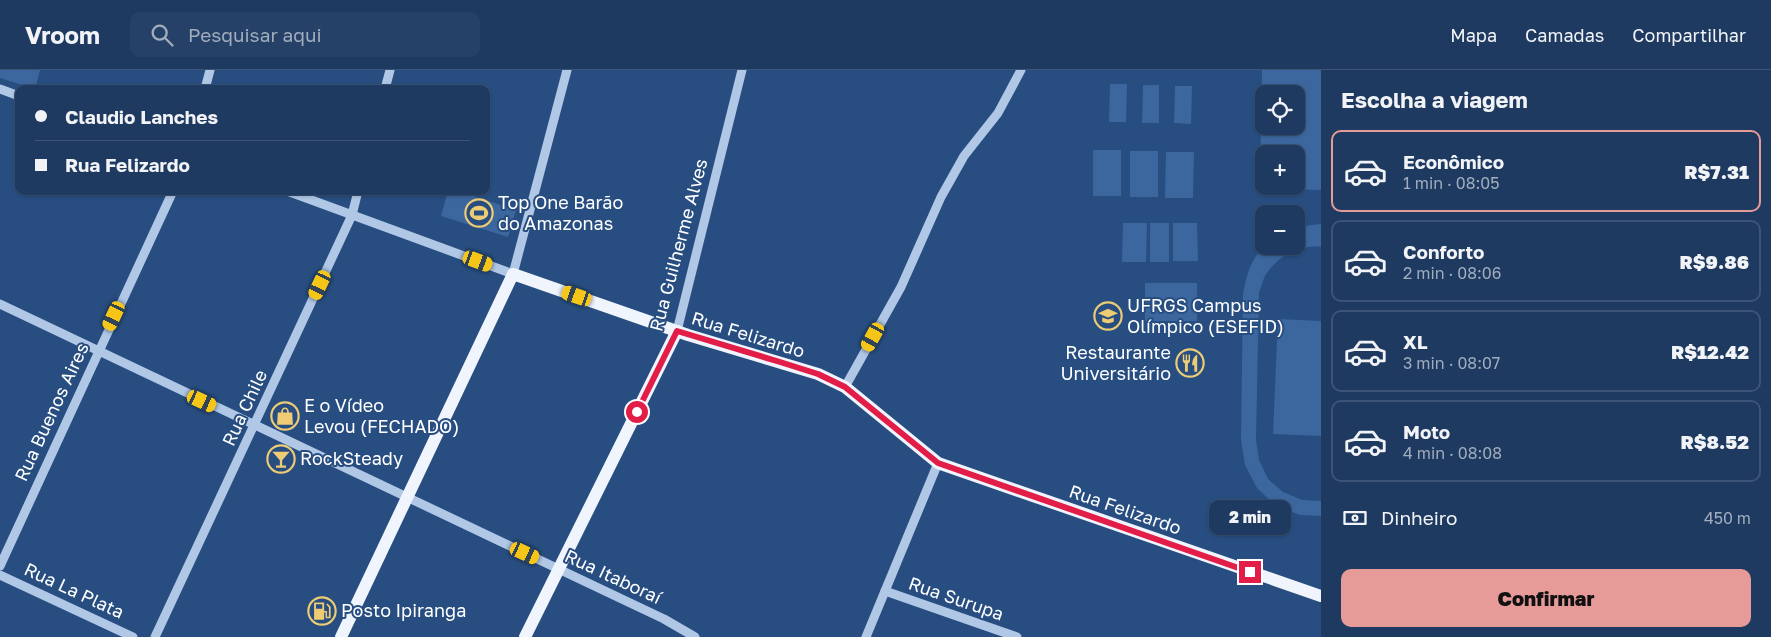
<!DOCTYPE html>
<html lang="pt">
<head>
<meta charset="utf-8">
<style>
  :root { --surface:#1e3a61; --page:#264167; --text:#f1f3f6; --muted:#a1adbd; --line:#3c5476; --accent:#e69b98 }
  body { margin:0; font-family:"Golos Text",sans-serif; background:var(--page); color:var(--text); height:100vh; display:flex; flex-direction:column; font-size:19px; white-space:nowrap }
  * { box-sizing:border-box; margin:0 }
  p { font-size:16px; color:var(--muted) }
  .icon { flex:none; width:28px; height:28px; fill:none; stroke:currentColor; stroke-width:2; stroke-linecap:round; stroke-linejoin:round }
  .map { position:relative; flex:1; overflow:hidden }
  .drawer { display:flex; flex-direction:column; background:var(--surface); width:450px }
  .drawer>* { flex:none }
  .hud { position:absolute; left:15px; top:15px; width:475px; height:110px; border-radius:10px; box-shadow:0 1px 4px #0004,0 0 0 1px var(--line); display:grid; align-content:center; height:110px; padding:0 20px; background:var(--surface) }
  .tools { position:absolute; left:1255px; top:15px; display:grid; gap:10px }
  .tools a { display:grid; place-items:center; width:50px; height:50px; border-radius:10px; background:var(--surface); box-shadow:0 1px 4px #0004,0 0 0 1px var(--line); font-size:25px }
  .end { position:absolute; width:22px; height:22px; margin:-11px; border:6px solid #e11d48; background:#fff; box-shadow:0 0 0 2px #fff }
  .from { border-radius:50% }
  .bubble { position:absolute; height:35px; border-radius:10px; background:var(--surface); box-shadow:0 1px 4px #0004,0 0 0 1px var(--line); font-size:16px; font-weight:800; line-height:35px; text-align:center }
  .car { position:absolute; width:15px; height:30px; margin:-15px -8px; border-radius:6px; box-shadow:0 0 4px 1px #0007; background:linear-gradient(#f5c518 24%,#345 0 40%,#f5c518 0 76%,#345 0 86%,#f5c518 0) }
  .hud b { display:flex; align-items:center; gap:18px; height:48px; font-size:19px }
  .hud b+b { border-top:1px solid var(--line) }
  .hud i { width:12px; height:12px; background:var(--text) }
  ul { padding:0; list-style:none }
  li { display:flex; align-items:center; gap:15px; height:82px; margin:0 10px 8px; padding:0 10px; border:2px solid var(--line); border-radius:10px }
  li div { flex:1 }
  li b { display:block; font-size:19px }
  li em { font-style:normal; font-weight:800 }
  li.current { border-color:var(--accent) }
  li>.icon { width:45px; height:45px; stroke-width:1.5 }
  h2 { padding:0 20px; font-size:22px; line-height:60px }
  .pay { display:flex; align-items:center; gap:12px; height:55px; padding:0 20px; font-size:19px }
  .pay p { margin-inline-start:auto }
  .action { display:flex; gap:10px; margin-top:auto; padding:10px 20px }
  .action a { flex:1; height:58px; border-radius:10px; background:var(--accent); color:#111; font-size:20px; font-weight:800; line-height:58px; text-align:center }
  header { display:flex; align-items:center; gap:30px; box-sizing:border-box; height:70px; padding:0 25px; background:var(--surface); border-bottom:1px solid var(--line) }
  header strong { font-size:24px }
  nav { display:flex; gap:28px; margin-inline-start:auto; font-size:18px }
  .search { width:350px; height:45px; background:var(--page); display:flex; align-items:center; gap:12px; box-sizing:border-box; padding:0 18px; border-radius:10px; color:var(--muted); font-size:19px }
  main { display:flex; flex:1; min-height:0 }
  .map>svg:first-child { display:block }
  .green { fill:#3c679e; fill-rule:evenodd }
  .lines { fill:none; stroke-linecap:round; stroke-linejoin:round }
  .minor { stroke:#b0c8e6; stroke-width:9 }
  .major { stroke:#f0f5fd; stroke-width:12 }
  .route { stroke:#e11d48; stroke-width:6 }
  .labels { text-anchor:middle; stroke-width:4; stroke-linejoin:round; paint-order:stroke }
  .poi-label { font-size:18px; fill:#fff; stroke:#284e81; text-anchor:start }
  .street-label { font-size:18px; fill:#fff; stroke:#284e81 }
</style>
</head>
<body>
<header>
<strong>Vroom</strong>
<div class="search"><svg class="icon" aria-label="search" viewBox="0 0 24 24"><circle cx="10" cy="10" r="6"/><path d="M15 15l6 6"/></svg>Pesquisar aqui</div>
<nav><a>Mapa</a><a>Camadas</a><a>Compartilhar</a></nav>
</header>
<main>
<div class="map">
<svg width="1321" height="567" viewBox="0 0 1321 567">
  <rect width="100%" height="100%" fill="#284e81"/>
  <g class="green">
    <path d="M0,0H40L35,19L0,8Z"/>
    <path d="M1262,0H1321V120L1260,118ZM1264,24H1296V56H1264ZM1264,84H1296V116H1264Z"/>
    <path d="M1110,14H1127L1126,52H1109Z"/>
    <path d="M1143,15H1159V53H1142Z"/>
    <path d="M1175,16H1192L1191,54L1174,53Z"/>
    <rect x="1093" y="80" width="28" height="46"/>
    <rect x="1130" y="81" width="28" height="46"/>
    <path d="M1166,82H1194L1193,128H1165Z"/>
    <path d="M448,121H458L516,140L508,167L441,146Z"/>
    <path d="M1123,153H1147L1146,192H1122Z"/>
    <rect x="1150" y="153" width="19" height="39"/>
    <path d="M1173,153H1197L1198,191H1173Z"/>
    <path d="M1321,154V177C1300,174 1278,186 1266,204C1263,209 1261,217 1259,223L1256,370L1259,390L1268,409L1283,422L1302,430L1321,431V446L1300,445L1276,436L1257,418L1245,395L1241,370L1243,225C1246,207 1250,189 1265,176H1296V157Z"/>
    <rect x="1145" y="213" width="52" height="38"/>
    <path d="M1278,249L1321,251V366L1273,364Z"/>
  </g>
  <g class="lines">
    <g class="minor">
      <path d="M0,19L19,26"/>
      <path d="M205,19L210,0"/>
      <path d="M385,19L390,0"/>
      <path d="M287,121L513,204L567,0"/>
      <path d="M0,234L664,549L695,567"/>
      <path d="M677,261L742,0"/>
      <path d="M845,317L901,217L941,127L964,86L998,43L1021,0"/>
      <path d="M0,496L173,121"/>
      <path d="M0,505L133,567"/>
      <path d="M885,521L1017,567"/>
      <path d="M155,567L352,145L358,121"/>
      <path d="M866,567L938,393"/>
    </g>
    <g class="major">
      <path d="M341,567L513,204L688,265L818,304L845,317L938,393L1321,526"/>
      <path d="M525,567L677,261"/>
    </g>
  </g>
  <g class="lines">
    <path class="route" d="M637,342L677,261L780,292L818,304L845,317L938,393L1250,502"/>
  </g>
  <defs>
    <g id="stadium-ring" transform="scale(1.4375)"><circle r="9.5" fill="#284e81" stroke="#eecc76" stroke-width="1.5"/><path d="M0-5a6.5 5 0 1 0 0 10a6.5 5 0 1 0 0-10ZM-3.5-1.8h7v3.6h-7Z" fill="#eecc76"/></g>
    <g id="university-ring" transform="scale(1.4375)"><circle r="9.5" fill="#284e81" stroke="#eecc76" stroke-width="1.5"/><path d="M0-5L7-2L0 1L-7-2ZM-4 1L0 2.5L4 1V4Q0 6-4 4Z" fill="#eecc76"/></g>
    <g id="restaurant-ring" transform="scale(1.4375)"><circle r="9.5" fill="#284e81" stroke="#eecc76" stroke-width="1.5"/><path d="M-5-6h1v4h1v-4h1v4h1v-4h1v5L-1.5 .5V6h-2V.5L-5-1ZM5-6V6H3V1.5H1.5Q1.5-4 5-6Z" fill="#eecc76"/></g>
    <g id="shop-ring" transform="scale(1.4375)"><circle r="9.5" fill="#284e81" stroke="#eecc76" stroke-width="1.5"/><path d="M-5-2.5h2.3a2.7 3.5 0 0 1 5.4 0H5L5.5 6h-11ZM-1.5-2.5h3a1.5 2.3 0 0 0-3 0Z" fill="#eecc76"/></g>
    <g id="bar-ring" transform="scale(1.4375)"><circle r="9.5" fill="#284e81" stroke="#eecc76" stroke-width="1.5"/><path d="M-6-5H6L.8 .8V4.5H3.5V6h-7V4.5H-.8V.8Z" fill="#eecc76"/></g>
    <g id="fuel-ring" transform="scale(1.4375)"><circle r="9.5" fill="#284e81" stroke="#eecc76" stroke-width="1.5"/><path d="M-5.5-6h7V0h2V4h1.3V-2.5L3-4.5l.8-.8L6-3V5H2.5V1h-1V6h-7ZM-4.2-4.7v3.2H.2V-4.7Z" fill="#eecc76"/></g>
  </defs>
  <g fill-rule="evenodd">
    <use href="#stadium-ring" x="479" y="143"/>
    <use href="#university-ring" x="1108" y="246"/>
    <use href="#restaurant-ring" x="1190" y="293"/>
    <use href="#shop-ring" x="285" y="346"/>
    <use href="#bar-ring" x="281" y="389"/>
    <use href="#fuel-ring" x="322" y="541"/>
  </g>
  <g class="labels">
    <g class="poi-label">
      <text x="498" y="139">Top One Barão<tspan x="498" dy="21">do Amazonas</tspan></text>
      <text x="1127" y="242">UFRGS Campus<tspan x="1127" dy="21">Olímpico (ESEFID)</tspan></text>
      <text x="1171" y="289" text-anchor="end">Restaurante<tspan x="1171" dy="21">Universitário</tspan></text>
      <text x="304" y="342">E o Vídeo<tspan x="304" dy="21">Levou (FECHADO)</tspan></text>
      <text x="300" y="395">RockSteady</text>
      <text x="341" y="547">Posto Ipiranga</text>
    </g>
    <g class="street-label">
      <text transform="translate(679 175) rotate(-75)" y="6">Rua Guilherme Alves</text>
      <text transform="translate(748 265) rotate(17)" y="6">Rua Felizardo</text>
      <text transform="translate(245 338) rotate(-65)" y="6">Rua Chile</text>
      <text transform="translate(52 342) rotate(-65)" y="6">Rua Buenos Aires</text>
      <text transform="translate(1125 440) rotate(19)" y="6">Rua Felizardo</text>
      <text transform="translate(613 507) rotate(25)" y="6">Rua Itaboraí</text>
      <text transform="translate(74 521) rotate(25)" y="6">Rua La Plata</text>
      <text transform="translate(956 529) rotate(19)" y="6">Rua Surupa</text>
    </g>
  </g>
</svg>
<div class="tools">
<a><svg class="icon" aria-label="locate" viewBox="0 0 24 24"><circle cx="12" cy="12" r="6"/><path d="M12 2v4M12 18v4M2 12h4M18 12h4"/></svg></a>
<a>+</a>
<a>−</a>
</div>
<i class="end from" style="left:637px;top:342px"></i>
<i class="end" style="left:1250px;top:502px"></i>
<div class="bubble" style="left:1209px;top:430px;width:82px">2 min</div>
<i class="car" style="left:478px;top:191px;rotate:110deg"></i>
<i class="car" style="left:320px;top:215px;rotate:205deg"></i>
<i class="car" style="left:577px;top:226px;rotate:289deg"></i>
<i class="car" style="left:114px;top:246px;rotate:205deg"></i>
<i class="car" style="left:873px;top:267px;rotate:209deg"></i>
<i class="car" style="left:202px;top:331px;rotate:115deg"></i>
<i class="car" style="left:525px;top:483px;rotate:115deg"></i>
<div class="hud">
<b><i class="from"></i>Claudio Lanches</b>
<b><i></i>Rua Felizardo</b>
</div>
</div>
<section class="drawer">
<h2>Escolha a viagem</h2>
<ul>
<li class="current"><svg class="icon" aria-label="car" viewBox="0 0 24 24"><path d="M5 17H2v-5l4-1 3-4h7l3 4 3 1v5h-3M9 17h6M6 11h13"/><circle cx="7" cy="17" r="2"/><circle cx="17" cy="17" r="2"/></svg><div><b>Econômico</b><p>1 min · 08:05</p></div><em>R$7.31</em></li>
<li><svg class="icon" aria-label="car" viewBox="0 0 24 24"><path d="M5 17H2v-5l4-1 3-4h7l3 4 3 1v5h-3M9 17h6M6 11h13"/><circle cx="7" cy="17" r="2"/><circle cx="17" cy="17" r="2"/></svg><div><b>Conforto</b><p>2 min · 08:06</p></div><em>R$9.86</em></li>
<li><svg class="icon" aria-label="car" viewBox="0 0 24 24"><path d="M5 17H2v-5l4-1 3-4h7l3 4 3 1v5h-3M9 17h6M6 11h13"/><circle cx="7" cy="17" r="2"/><circle cx="17" cy="17" r="2"/></svg><div><b>XL</b><p>3 min · 08:07</p></div><em>R$12.42</em></li>
<li><svg class="icon" aria-label="car" viewBox="0 0 24 24"><path d="M5 17H2v-5l4-1 3-4h7l3 4 3 1v5h-3M9 17h6M6 11h13"/><circle cx="7" cy="17" r="2"/><circle cx="17" cy="17" r="2"/></svg><div><b>Moto</b><p>4 min · 08:08</p></div><em>R$8.52</em></li>
</ul>
<div class="pay"><svg class="icon" aria-label="cash" viewBox="0 0 24 24"><path d="M3 7h18v10H3z"/><circle cx="12" cy="12" r="2"/></svg>Dinheiro<p>450 m</p></div>
<div class="action"><a>Confirmar</a></div>
</section>
</main>
</body>
</html>
